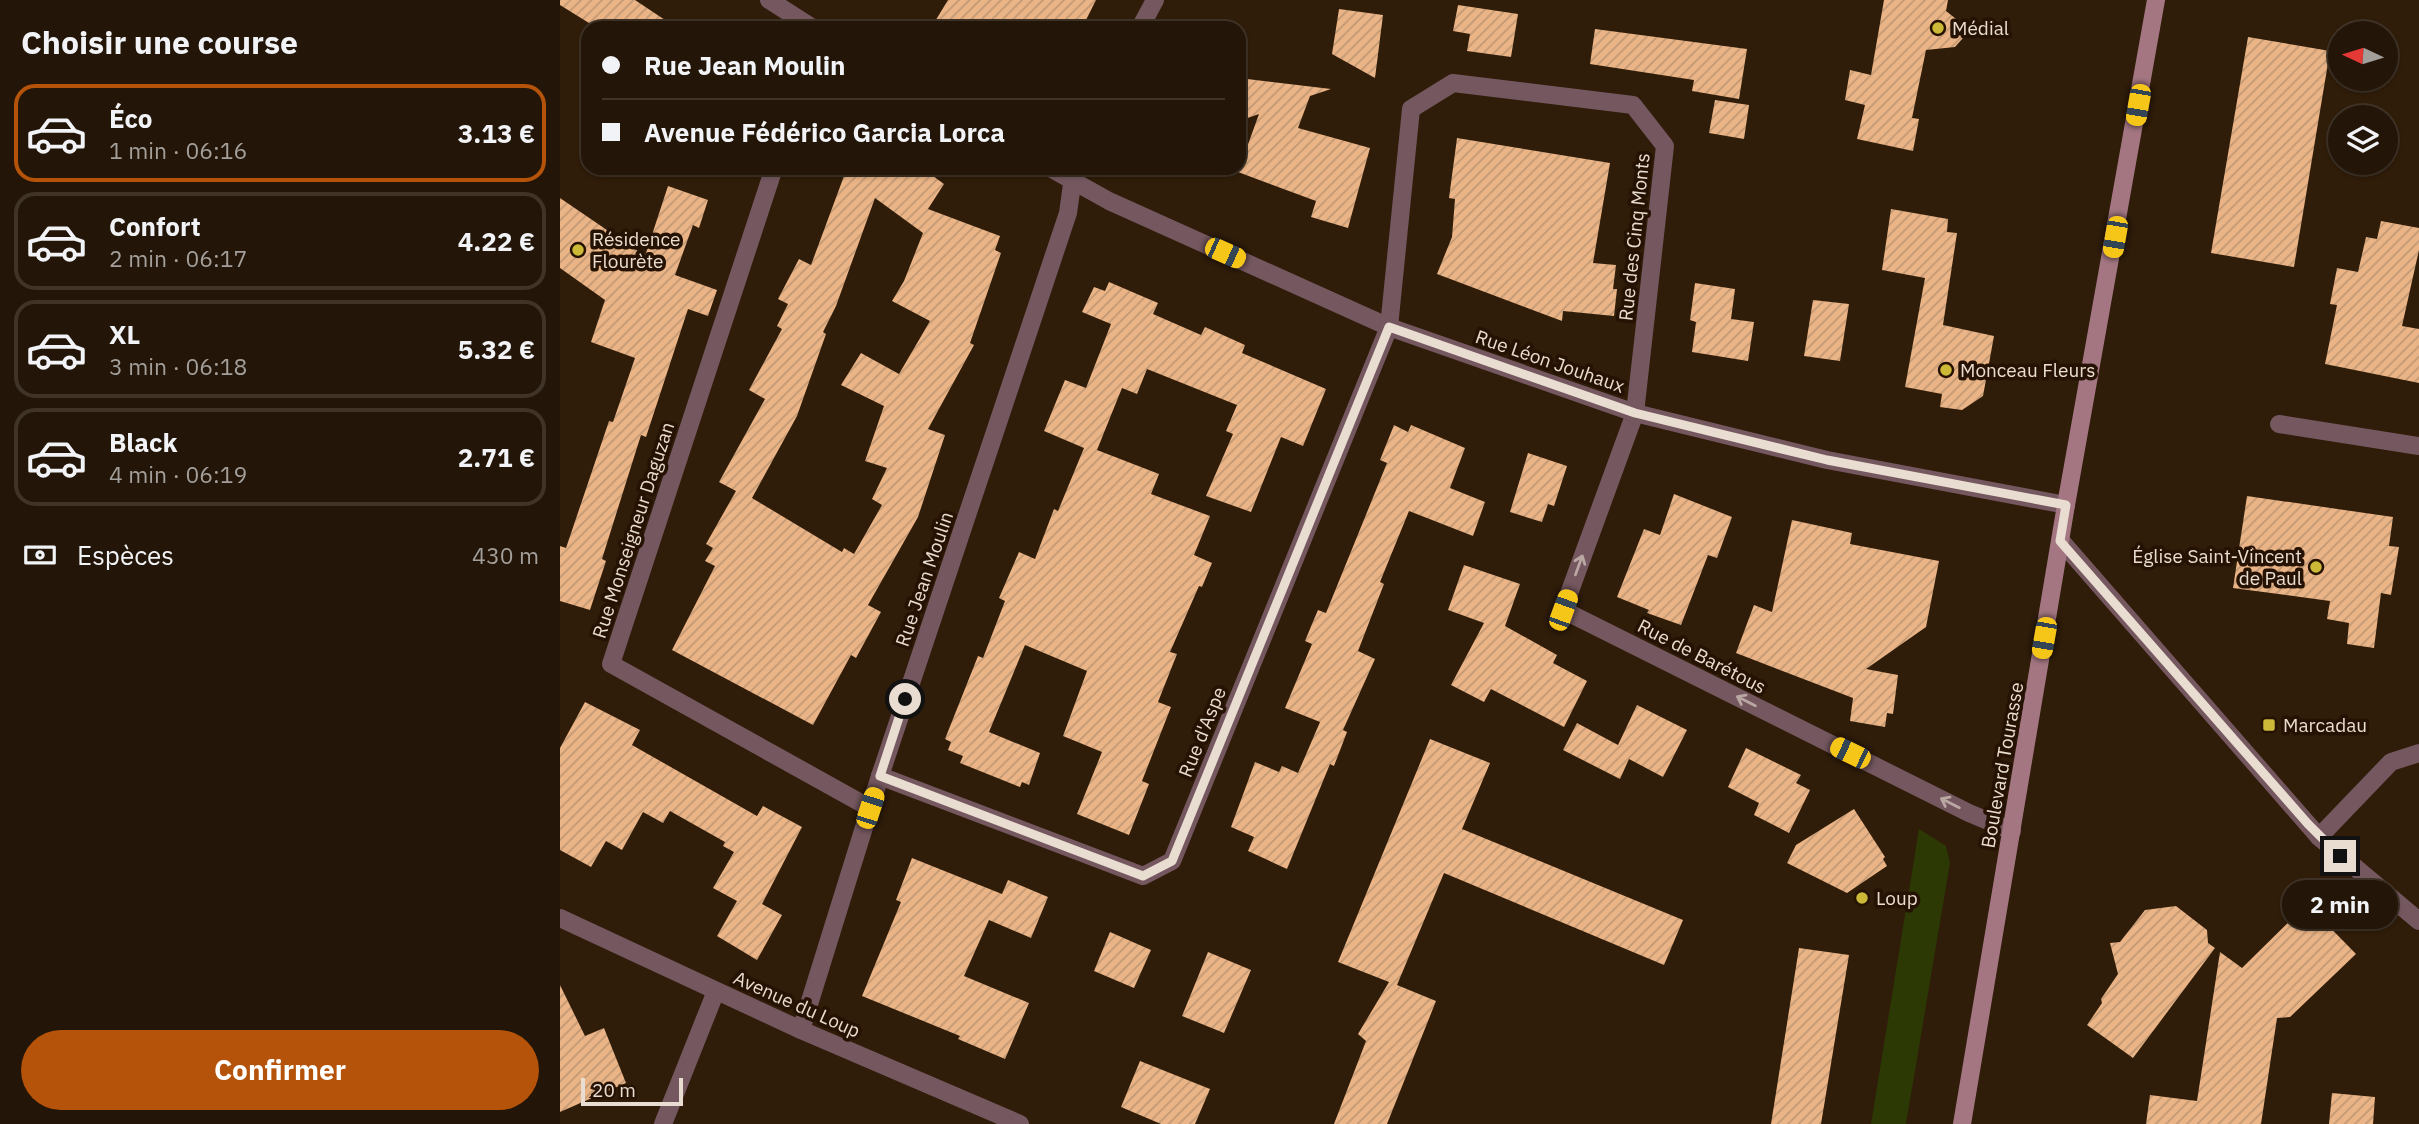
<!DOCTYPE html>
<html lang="fr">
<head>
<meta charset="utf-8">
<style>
  :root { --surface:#231507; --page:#2f2215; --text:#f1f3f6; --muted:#a39f9b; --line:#403428; --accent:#b45309 }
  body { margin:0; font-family:"IBM Plex Sans",sans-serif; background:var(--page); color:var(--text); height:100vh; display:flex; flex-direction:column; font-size:26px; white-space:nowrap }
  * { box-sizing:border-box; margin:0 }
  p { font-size:23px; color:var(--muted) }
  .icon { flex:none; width:38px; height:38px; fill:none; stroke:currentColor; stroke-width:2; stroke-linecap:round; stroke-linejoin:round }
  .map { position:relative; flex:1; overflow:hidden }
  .drawer { display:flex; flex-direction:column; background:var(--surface); width:560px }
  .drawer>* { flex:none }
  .guide { position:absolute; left:21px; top:21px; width:665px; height:154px; border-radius:21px; box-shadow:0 2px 5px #0004,0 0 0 2px var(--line); display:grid; align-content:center; height:154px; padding:0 21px; background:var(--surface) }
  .needle { width:46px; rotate:274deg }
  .tools { position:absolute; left:1768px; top:21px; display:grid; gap:14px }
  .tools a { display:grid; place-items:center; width:70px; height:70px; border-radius:50%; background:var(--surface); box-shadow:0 2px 5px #0004,0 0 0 2px var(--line); font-size:35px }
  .scale { position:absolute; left:21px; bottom:18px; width:102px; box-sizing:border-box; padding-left:7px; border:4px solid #e9dcd0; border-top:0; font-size:19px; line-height:24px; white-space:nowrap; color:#e9dcd0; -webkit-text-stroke:5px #251202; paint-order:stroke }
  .end { position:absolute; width:32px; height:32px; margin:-16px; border:9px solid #e9dcd0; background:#111; box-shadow:0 0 0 4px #111 }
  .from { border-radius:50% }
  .bubble { position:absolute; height:49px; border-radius:24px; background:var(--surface); box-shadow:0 2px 5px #0004,0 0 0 2px var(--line); font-size:23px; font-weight:800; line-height:49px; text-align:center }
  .car { position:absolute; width:21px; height:42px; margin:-21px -10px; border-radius:9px; box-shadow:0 0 5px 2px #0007; background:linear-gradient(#f5c518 24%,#345 0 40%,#f5c518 0 76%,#345 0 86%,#f5c518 0) }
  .guide b { display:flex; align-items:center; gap:24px; height:66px; font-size:26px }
  .guide b+b { border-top:2px solid var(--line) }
  .guide i { width:18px; height:18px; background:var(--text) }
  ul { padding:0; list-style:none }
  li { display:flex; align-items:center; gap:21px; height:98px; margin:0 14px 10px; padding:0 7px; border:4px solid var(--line); border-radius:21px }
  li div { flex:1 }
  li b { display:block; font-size:26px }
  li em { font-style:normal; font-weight:800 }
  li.active { border-color:var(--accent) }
  li>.icon { width:63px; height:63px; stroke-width:1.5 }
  h2 { padding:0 21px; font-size:32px; line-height:84px }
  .pay { display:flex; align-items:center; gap:18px; height:77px; padding:0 21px; font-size:26px }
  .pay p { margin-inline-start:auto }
  .action { display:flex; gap:14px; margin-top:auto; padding:14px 21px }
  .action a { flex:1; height:80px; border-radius:42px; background:var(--accent); color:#fff; font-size:28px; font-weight:800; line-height:80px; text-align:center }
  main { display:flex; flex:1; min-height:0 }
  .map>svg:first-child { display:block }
  .grass { fill:#2c3905 }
  .building { fill:url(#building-hatch); fill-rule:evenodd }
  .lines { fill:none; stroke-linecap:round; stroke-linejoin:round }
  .service { stroke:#74575f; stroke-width:18 }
  .minor { stroke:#74575f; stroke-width:18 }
  .tertiary { stroke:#74575f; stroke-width:18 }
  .secondary { stroke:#a37682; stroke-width:18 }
  .oneway { stroke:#baa7a3 }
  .route { stroke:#e9dcd0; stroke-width:9 }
  .poi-dot { fill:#cdb938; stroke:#251202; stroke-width:2.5 }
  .labels { text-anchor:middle; stroke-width:7; stroke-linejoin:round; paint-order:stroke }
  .poi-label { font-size:19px; fill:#e9dcd0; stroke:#251202; text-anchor:start }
  .street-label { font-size:19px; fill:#e9dcd0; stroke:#251202 }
</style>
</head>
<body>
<main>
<section class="drawer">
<h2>Choisir une course</h2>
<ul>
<li class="active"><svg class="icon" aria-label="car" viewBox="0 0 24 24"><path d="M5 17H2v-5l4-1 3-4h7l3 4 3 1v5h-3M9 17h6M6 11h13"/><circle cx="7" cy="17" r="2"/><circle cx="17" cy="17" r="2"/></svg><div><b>Éco</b><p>1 min · 06:16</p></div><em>3.13 €</em></li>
<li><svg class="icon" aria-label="car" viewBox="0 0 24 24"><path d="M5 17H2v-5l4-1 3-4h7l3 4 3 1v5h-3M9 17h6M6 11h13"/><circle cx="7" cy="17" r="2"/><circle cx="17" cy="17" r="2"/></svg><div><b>Confort</b><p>2 min · 06:17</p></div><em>4.22 €</em></li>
<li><svg class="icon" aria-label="car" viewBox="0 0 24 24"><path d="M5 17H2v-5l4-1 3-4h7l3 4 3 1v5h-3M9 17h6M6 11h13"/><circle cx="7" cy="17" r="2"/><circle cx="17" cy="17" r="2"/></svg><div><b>XL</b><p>3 min · 06:18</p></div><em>5.32 €</em></li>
<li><svg class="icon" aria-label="car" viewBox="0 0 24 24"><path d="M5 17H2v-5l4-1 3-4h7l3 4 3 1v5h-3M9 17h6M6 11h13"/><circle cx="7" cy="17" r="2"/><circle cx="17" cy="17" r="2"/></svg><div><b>Black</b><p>4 min · 06:19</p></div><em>2.71 €</em></li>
</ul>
<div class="pay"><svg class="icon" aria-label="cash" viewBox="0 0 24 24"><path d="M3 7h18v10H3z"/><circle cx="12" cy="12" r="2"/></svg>Espèces<p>430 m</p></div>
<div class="action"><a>Confirmer</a></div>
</section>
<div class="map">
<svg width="1859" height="1124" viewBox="0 0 1859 1124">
  <defs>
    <pattern id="building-hatch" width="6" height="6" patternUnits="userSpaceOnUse" patternTransform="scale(1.75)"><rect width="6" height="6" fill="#eab486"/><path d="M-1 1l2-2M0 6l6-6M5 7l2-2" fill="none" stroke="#c19874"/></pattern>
  </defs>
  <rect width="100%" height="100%" fill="#2f1c09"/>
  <path class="grass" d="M1359,829L1386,846L1390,863L1346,1124H1311Z"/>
  <g class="building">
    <path d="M0,0H75L117,28H37L0,5Z"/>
    <path d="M388,0H536L522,28H371Z"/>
    <path d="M1324,0H1388L1386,11L1405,26L1403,38L1395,47L1366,50L1352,118L1359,119L1353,151L1297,139L1305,105L1285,100L1290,70L1311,75Z"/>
    <path d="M898,5L958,14L951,57L907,51L910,34L893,31Z"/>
    <path d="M779,9L823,15L815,78L772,54Z"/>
    <path d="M1035,29L1187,49L1179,99L1132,91L1134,80L1030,64Z"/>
    <path d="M1688,37L1770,51L1734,267L1651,253Z"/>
    <path d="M679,78L771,89L750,96L738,128L810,148L788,228L751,217L756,201L678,172L699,114L679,121Z"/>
    <path d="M1155,100L1189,105L1184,139L1149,133Z"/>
    <path d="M897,138L1050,163L1033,263L1056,265L1053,289H1057L1054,316L1003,311L1002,321L877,274L892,237L895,199L889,198Z"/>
    <path d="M274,168H362L384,184L368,209L440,236L435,250L441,253L410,343L414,345L368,429L385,435L358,517L308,605L321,612L296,658L291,655L253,725L112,650L155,566L145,561L153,548L146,544L176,491L159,482L205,399L189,390L222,329L217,326L228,304L218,299L239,259L251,265L284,176ZM315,198L363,233L344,281L332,301L370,321L339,374L301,353L281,385L324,406L305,461L327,468L312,499L322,505L294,554L284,548L282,552L192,498L237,416L266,334L263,332L276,306Z"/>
    <path d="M108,186L148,200L139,228L133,225L115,275L157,290L148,316L128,309L86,437L81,435L42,559L46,561L30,610L0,601V546L6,548L49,421L53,422L75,358L31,342L45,300L0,268V198L85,256Z"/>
    <path d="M1331,209L1388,219L1387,232L1397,233L1383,325L1434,336L1423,396L1402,410L1380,407L1382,394L1345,387L1365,278L1322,270Z"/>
    <path d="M1821,221L1859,228V250L1842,326L1859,329V383L1765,364L1777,305L1770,304L1777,268L1798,272L1806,237L1817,239Z"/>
    <path d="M549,282L598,303L593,314L641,335L645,327L685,345L682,353L766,389L743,446L721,437L691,512L646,496L673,434L666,431L677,405L587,369L577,394L562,388L537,450L599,474L591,494L650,516L634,555L652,563L642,587L639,586L610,652L617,654L598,702L611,707L582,781L589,784L569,835L517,814L542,752L503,736L527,671L465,645L429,732L480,753L469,785L462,782L460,787L400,763L403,756L388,750L391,742L385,739L418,656L423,658L445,601L439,598L459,552L475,559L494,509L498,511L524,448L484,431L505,380L526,388L551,324L522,312L534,287L545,291Z"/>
    <path d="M1135,283L1175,289L1171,319L1194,322L1188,361L1132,352L1136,322L1130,320Z"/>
    <path d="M1253,300L1289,304L1280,361L1244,356Z"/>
    <path d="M834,425L848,432L851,425L905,448L890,488L925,502L913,536L849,511L820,582L824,584L798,651L815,659L783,730L787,732L774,766L770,764L727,869L688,851L694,837L671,827L695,762L719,772L722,766L738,773L760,722L725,708L752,644L745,641L752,624L758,610L766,613L827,463L820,460Z"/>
    <path d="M968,453L1007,466L994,506L988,504L982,522L950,512Z"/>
    <path d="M1114,494L1172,517L1157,558L1148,555L1121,625L1087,613L1089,610L1057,597L1084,529L1100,535Z"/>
    <path d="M1687,496L1833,517L1829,546L1839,547L1831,595L1821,593L1814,648L1787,644L1789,623L1767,619L1770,601L1673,588Z"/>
    <path d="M1232,520L1292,533L1290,544L1379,561L1366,627L1306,669L1338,675L1333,714L1327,713L1325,727L1290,721L1293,698L1176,653L1194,605L1212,612Z"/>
    <path d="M904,565L960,584L945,626L997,655L993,663L1027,681L1004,727L931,689L924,702L891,685L924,623L888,610Z"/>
    <path d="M25,702L80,730L72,745L197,816L203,806L242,827L202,904L222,915L197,960L157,936L177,901L153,888L174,852L163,846L165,842L110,811L103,823L83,812L62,850L46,841L31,867L0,850V748Z"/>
    <path d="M1077,705L1127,730L1103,777L1069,759L1060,779L1003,750L1017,723L1058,745Z"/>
    <path d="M870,739L930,763L902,829L1123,920L1104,965L884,873L837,985L876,1001L827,1124H774L806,1041L798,1034L829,982L778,962Z"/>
    <path d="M1186,748L1241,775L1236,783L1250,790L1229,833L1194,815L1199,803L1168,787Z"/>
    <path d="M1294,809L1325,857L1323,859L1327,866L1287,893L1227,863L1236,845Z"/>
    <path d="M352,858L442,894L448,880L488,897L471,938L429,920L404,976L469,1003L445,1059L398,1039L400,1036L302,996L341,902L336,900Z"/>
    <path d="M1747,904L1796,954L1730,1017L1717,1018L1701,1124H1586L1590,1095L1637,1101L1660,952L1682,968Z"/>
    <path d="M1616,906L1647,930L1648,943L1655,948L1573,1058L1527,1025L1542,1003L1541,999L1558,974L1550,943L1560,942L1585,910Z"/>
    <path d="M550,932L591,950L574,988L534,971Z"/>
    <path d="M1239,948L1289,955L1261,1124H1211Z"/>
    <path d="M648,952L691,970L664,1033L622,1016Z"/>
    <path d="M0,985L25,1036L44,1028L66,1083L0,1112Z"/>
    <path d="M580,1061L650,1089L635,1124H601L561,1107Z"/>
    <path d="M1772,1093L1815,1097L1813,1124H1769Z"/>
  </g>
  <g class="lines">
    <g class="service">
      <path d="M1719,424L1859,446"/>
      <path d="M1759,837L1831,762L1859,753"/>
      <path d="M103,1124L156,991"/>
    </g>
    <g class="minor">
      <path d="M209,0L253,28"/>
      <path d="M580,28L595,0"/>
      <path d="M214,168L51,664L310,808"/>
      <path d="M490,168L549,201L829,327L1075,413L1267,460L1506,505"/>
      <path d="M1501,541L1759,837L1859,921"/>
      <path d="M320,776L583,876L612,861L829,327L851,109L893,83L1073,105L1105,146L1075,413L1003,610L1409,813L1452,831"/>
      <path d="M241,1030L320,776L508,213L514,170"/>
    </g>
    <path class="tertiary" d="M0,918L241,1030L460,1124"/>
    <path class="secondary" d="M1402,1124L1506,505L1596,0"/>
  </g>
  <defs><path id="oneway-shaft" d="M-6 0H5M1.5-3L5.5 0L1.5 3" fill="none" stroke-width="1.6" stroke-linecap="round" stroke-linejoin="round" transform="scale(1.75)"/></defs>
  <g class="oneway">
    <use href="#oneway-shaft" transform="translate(1019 565) rotate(-70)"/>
    <use href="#oneway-shaft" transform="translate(1186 701) rotate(-153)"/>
    <use href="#oneway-shaft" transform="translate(1390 803) rotate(-153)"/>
  </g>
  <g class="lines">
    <path class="route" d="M345,699L320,776L583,876L612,861L829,327L1075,413L1267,460L1506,505L1500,541L1748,824L1780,856"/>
  </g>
  <g class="poi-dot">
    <circle cx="1378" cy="28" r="7"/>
    <circle cx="18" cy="250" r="7"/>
    <circle cx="1386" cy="370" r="7"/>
    <circle cx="1756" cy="567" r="7"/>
    <rect x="1702" y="718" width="14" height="14" rx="3.5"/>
    <circle cx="1302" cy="898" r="7"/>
  </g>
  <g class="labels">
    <g class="poi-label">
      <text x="1392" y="35">Médial</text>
      <text x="32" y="246">Résidence<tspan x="32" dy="22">Flourète</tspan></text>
      <text x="1400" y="377">Monceau Fleurs</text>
      <text x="1742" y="563" text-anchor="end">Église Saint-Vincent<tspan x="1742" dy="22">de Paul</tspan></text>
      <text x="1723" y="732">Marcadau</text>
      <text x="1316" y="905">Loup</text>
    </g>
    <g class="street-label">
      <text transform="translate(1074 237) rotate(-84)" y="7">Rue des Cinq Monts</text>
      <text transform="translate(990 361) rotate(19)" y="7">Rue Léon Jouhaux</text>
      <text transform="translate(73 530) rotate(-72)" y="7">Rue Monseigneur Daguzan</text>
      <text transform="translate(364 579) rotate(-71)" y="7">Rue Jean Moulin</text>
      <text transform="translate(1142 656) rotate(27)" y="7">Rue de Barétous</text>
      <text transform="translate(642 732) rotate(-68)" y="7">Rue d'Aspe</text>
      <text transform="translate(1442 765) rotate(-80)" y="7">Boulevard Tourasse</text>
      <text transform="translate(237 1004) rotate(24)" y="7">Avenue du Loup</text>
    </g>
  </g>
</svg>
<div class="tools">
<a><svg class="needle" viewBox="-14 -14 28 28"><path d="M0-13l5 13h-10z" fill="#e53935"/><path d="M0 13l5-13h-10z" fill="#a39f9b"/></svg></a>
<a><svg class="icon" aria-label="layers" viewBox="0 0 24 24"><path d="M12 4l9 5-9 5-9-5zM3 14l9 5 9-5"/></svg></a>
</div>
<div class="scale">20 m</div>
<i class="end from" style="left:345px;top:699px"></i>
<i class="end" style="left:1780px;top:856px"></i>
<div class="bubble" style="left:1722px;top:880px;width:116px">2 min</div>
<i class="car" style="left:1578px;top:105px;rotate:190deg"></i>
<i class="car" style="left:1555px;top:237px;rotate:190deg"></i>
<i class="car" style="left:665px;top:253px;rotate:114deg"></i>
<i class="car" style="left:1003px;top:610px;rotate:20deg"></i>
<i class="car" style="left:1484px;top:638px;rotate:190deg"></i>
<i class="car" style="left:1290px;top:753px;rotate:296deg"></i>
<i class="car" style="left:310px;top:808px;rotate:18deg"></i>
<div class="guide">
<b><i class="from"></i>Rue Jean Moulin</b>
<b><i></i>Avenue Fédérico Garcia Lorca</b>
</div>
</div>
</main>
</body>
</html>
